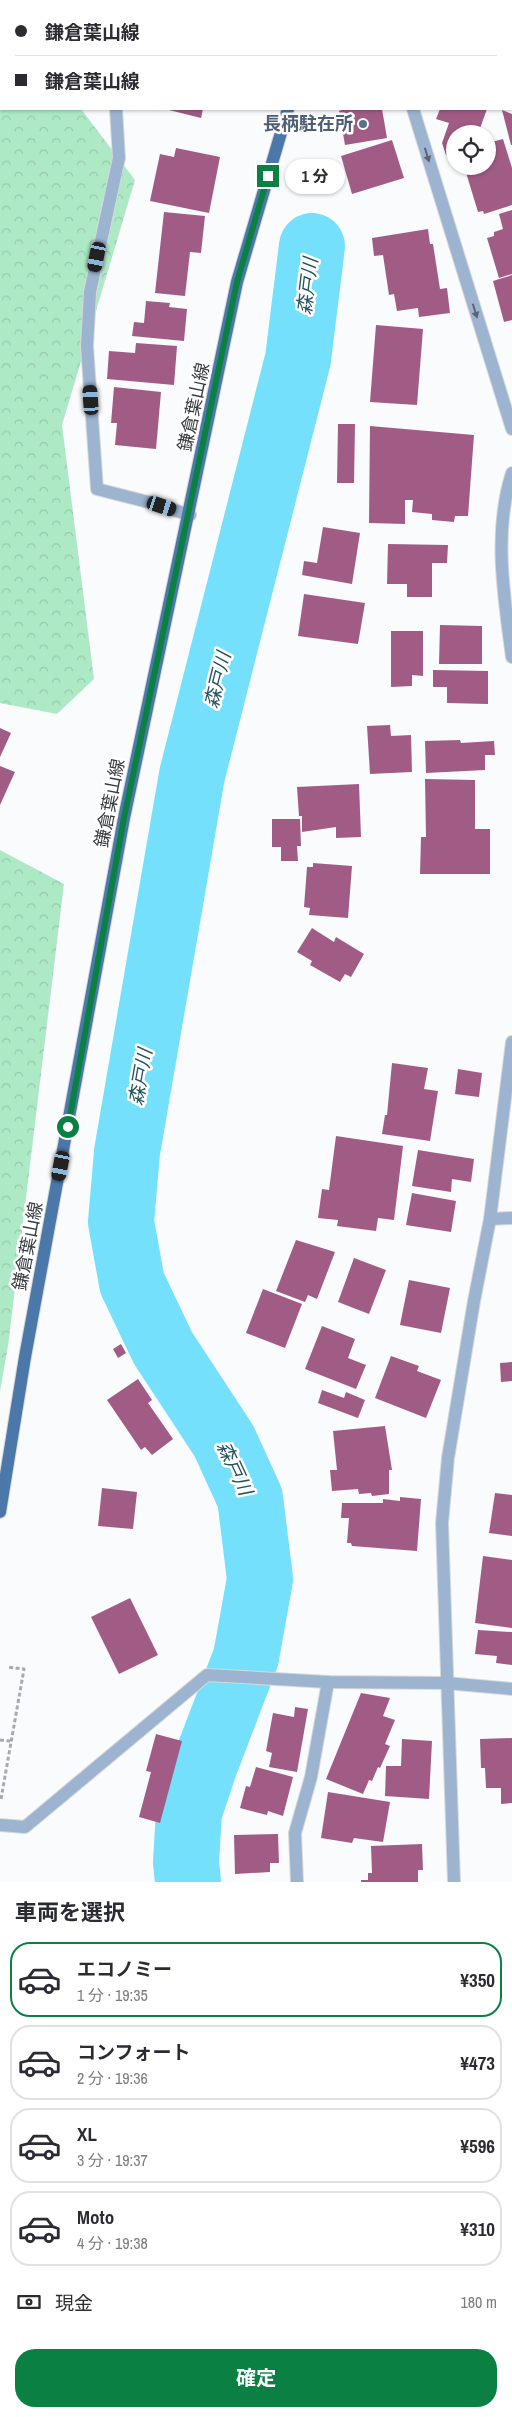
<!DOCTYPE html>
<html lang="ja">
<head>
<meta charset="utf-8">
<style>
  :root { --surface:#fff; --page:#f7f7f7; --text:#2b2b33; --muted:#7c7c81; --line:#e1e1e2; --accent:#0b8043 }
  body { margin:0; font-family:"Archivo Narrow","Noto Sans JP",sans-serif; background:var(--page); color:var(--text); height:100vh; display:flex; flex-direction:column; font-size:19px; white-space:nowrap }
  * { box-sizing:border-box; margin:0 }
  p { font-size:16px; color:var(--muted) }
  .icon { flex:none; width:28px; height:28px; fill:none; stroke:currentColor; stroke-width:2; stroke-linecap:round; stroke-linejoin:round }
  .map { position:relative; height:1882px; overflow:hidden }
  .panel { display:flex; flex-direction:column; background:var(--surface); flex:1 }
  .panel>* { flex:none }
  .top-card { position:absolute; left:0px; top:0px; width:512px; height:110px; box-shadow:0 1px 4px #0004; display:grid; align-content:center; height:110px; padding:0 15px; background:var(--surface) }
  .buttons { position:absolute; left:446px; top:125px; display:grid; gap:10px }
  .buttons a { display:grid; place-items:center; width:50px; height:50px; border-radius:50%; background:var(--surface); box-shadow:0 1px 4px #0004; font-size:25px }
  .end { position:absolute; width:22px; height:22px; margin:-11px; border:6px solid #0b8043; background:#fff; box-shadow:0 0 0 2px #fff }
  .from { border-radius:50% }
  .bubble { position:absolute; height:35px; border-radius:18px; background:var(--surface); box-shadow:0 1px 4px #0004; font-size:16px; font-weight:700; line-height:35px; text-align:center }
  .car { position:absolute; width:15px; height:30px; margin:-15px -8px; border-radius:6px; box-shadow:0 0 4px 1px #0007; background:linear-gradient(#222 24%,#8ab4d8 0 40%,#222 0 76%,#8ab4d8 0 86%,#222 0) }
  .top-card b { display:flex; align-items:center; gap:18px; height:48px; font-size:19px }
  .top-card b+b { border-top:1px solid var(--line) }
  .top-card i { width:12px; height:12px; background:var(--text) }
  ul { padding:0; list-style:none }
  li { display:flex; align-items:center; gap:15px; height:75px; margin:0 10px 8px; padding:0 5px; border:2px solid var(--line); border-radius:20px }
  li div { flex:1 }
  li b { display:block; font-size:19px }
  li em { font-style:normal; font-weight:700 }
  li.on { border-color:var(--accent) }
  li>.icon { width:45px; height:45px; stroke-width:1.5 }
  h2 { padding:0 15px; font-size:22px; line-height:60px }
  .pay { display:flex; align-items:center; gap:12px; height:55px; padding:0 15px; font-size:19px }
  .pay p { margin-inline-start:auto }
  .cta { display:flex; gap:10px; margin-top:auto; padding:10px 15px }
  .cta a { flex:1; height:58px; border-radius:20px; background:var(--accent); color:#fff; font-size:20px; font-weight:700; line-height:58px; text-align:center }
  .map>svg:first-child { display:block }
  .forest { fill:url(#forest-crowns) }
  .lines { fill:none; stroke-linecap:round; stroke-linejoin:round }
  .river { stroke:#75e0fc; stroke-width:66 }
  .building { fill:#a15c86 }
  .minor-casing { stroke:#d7d8db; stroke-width:14 }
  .major-casing { stroke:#d7d8db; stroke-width:14 }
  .highway-casing { stroke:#d7d8db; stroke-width:17 }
  .path { stroke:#a8aaad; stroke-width:3; stroke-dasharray:4 2.5; stroke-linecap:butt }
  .minor { stroke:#9cb4d0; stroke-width:12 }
  .major { stroke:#4b78a8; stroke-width:12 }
  .highway { stroke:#2b6299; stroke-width:15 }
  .oneway { fill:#5c6572 }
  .route { stroke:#0b8043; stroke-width:6 }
  .service-dot { fill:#5c6f8a; stroke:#fff; stroke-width:2 }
  .labels { text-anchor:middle; stroke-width:5; stroke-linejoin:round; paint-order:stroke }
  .service-label { font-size:18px; font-weight:bold; fill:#4e5e75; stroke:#fff; text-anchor:end }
  .street-label { font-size:18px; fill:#393b40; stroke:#fff }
  .water-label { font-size:19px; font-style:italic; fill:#25535f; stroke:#fff }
</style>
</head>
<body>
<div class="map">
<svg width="512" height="1882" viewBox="0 0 512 1882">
  <defs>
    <pattern id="forest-crowns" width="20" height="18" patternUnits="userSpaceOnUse" patternTransform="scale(1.25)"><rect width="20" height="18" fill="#aee9c6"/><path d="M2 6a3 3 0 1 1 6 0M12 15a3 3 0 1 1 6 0" fill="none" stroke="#96c9ab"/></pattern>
  </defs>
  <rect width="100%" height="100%" fill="#fafbfd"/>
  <g class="forest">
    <path d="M0,62L1,109H81L135,180L62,425L94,679L57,714L0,703Z"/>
    <path d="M0,850L64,884L8,1346L0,1391Z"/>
  </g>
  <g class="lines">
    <path class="river" d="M188,1882L186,1862L189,1812L204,1767L246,1657L260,1579L250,1498L224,1441L163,1348L132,1283L121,1222L127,1152L192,775L298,359L312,246"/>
  </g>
  <g class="building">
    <path d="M165,109H203L201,118Z"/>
    <path d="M344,109H382L387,138L345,145L339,111Z"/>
    <path d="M440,109H487L478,134H455V159L446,155L442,143L449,123L436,119Z"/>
    <path d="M502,110L512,114V145H511Z"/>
    <path d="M503,139L512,168V205L484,214L483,211L478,212L464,166H488V143Z"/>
    <path d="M392,140L404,178L352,194L341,156Z"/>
    <path d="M176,148L220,157L209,213L150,201L160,154L174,157Z"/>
    <path d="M512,210V274L499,278L487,238L494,236V232L503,229L499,214Z"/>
    <path d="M164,212L205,216L201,253L190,252L185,296L155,293Z"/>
    <path d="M428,229L430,244H433L440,289L447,288L450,313L419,317L418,308L397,311L394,294L389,295L383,255L374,256L372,238Z"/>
    <path d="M512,275V320L504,322L493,281Z"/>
    <path d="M146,301L170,303L169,307L187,309L184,341L132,336L134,322L144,323Z"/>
    <path d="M376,325L423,329L417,405L370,402Z"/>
    <path d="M136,343L177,346L174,385L107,379L109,351L135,353Z"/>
    <path d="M114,387L161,392L156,449L115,445L117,423H111Z"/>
    <path d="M338,424H355L354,483H337Z"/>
    <path d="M370,426L474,435L468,516H455L454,522L432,520V514L412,512L413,500H405V524L369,523Z"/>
    <path d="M323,527L360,533L352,584L302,575L304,561L317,563Z"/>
    <path d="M388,544L448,545L447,563H432V597H407V584H387Z"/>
    <path d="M304,594L365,603L358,644L298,636Z"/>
    <path d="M440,625L482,626V664H439Z"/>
    <path d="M391,631H423V676L412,675V686L391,687Z"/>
    <path d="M433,670L488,671V704L447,703V687H433Z"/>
    <path d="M390,725L391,736L411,735L412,772L370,774L367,726Z"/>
    <path d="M0,728L11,733L0,757Z"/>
    <path d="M460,740L461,743L494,741L495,755H485V770L426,773L425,741Z"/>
    <path d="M0,766L15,772L0,805Z"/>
    <path d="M425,779L475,780V829H490V874H420L421,837H426Z"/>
    <path d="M359,784L361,837L336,838V827L302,832V816H299L297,787Z"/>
    <path d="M272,819H300L301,846H297L298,861H281V847H272Z"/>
    <path d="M313,863L352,866L348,918L309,915L310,908L304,907L307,867H313Z"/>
    <path d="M312,928L334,942L336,937L364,954L351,977L345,974L340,982L310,965L312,961L297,952Z"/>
    <path d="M392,1063L428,1068L424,1089L438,1091L430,1141L382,1134L385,1115H387Z"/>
    <path d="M458,1069L482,1073L479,1097L455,1094Z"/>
    <path d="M336,1136L403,1146L394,1220L378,1218L376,1231L337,1226L338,1220L318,1218L322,1189L329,1190Z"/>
    <path d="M418,1150L474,1159L471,1182L452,1179L451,1192L412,1186Z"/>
    <path d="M412,1193L456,1201L451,1232L406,1225Z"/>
    <path d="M296,1240L335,1252L317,1299L308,1295L305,1302L276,1291Z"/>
    <path d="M354,1258L386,1270L369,1314L338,1302Z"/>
    <path d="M409,1280L450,1288L441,1333L400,1325Z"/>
    <path d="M263,1289L302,1304L285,1348L246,1333Z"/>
    <path d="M322,1326L355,1339L348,1358L366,1365L356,1389L305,1369Z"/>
    <path d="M121,1344L126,1353L118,1358L113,1349Z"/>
    <path d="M391,1356L419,1366L417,1371L441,1380L426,1418L375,1398Z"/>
    <path d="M512,1362V1381L501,1382L500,1363Z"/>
    <path d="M138,1379L152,1400L148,1403L173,1439L152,1455L145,1447L141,1450L107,1400Z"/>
    <path d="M322,1390L344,1398L346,1392L365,1400L358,1418L318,1403Z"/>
    <path d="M385,1426L392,1470H389V1494L372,1496L371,1493L359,1494L358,1489L332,1491L330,1470H337L333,1431Z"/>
    <path d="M102,1488L137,1492L133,1529L98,1526Z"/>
    <path d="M495,1493L512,1495V1536L489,1533Z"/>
    <path d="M400,1497L421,1499L417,1551L352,1546L351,1543H347L349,1518H341L342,1503H383V1499L400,1501Z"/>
    <path d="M483,1556L512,1560V1628L475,1623Z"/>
    <path d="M130,1598L158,1655L119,1674L91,1617Z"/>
    <path d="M478,1630L512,1632V1665L496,1663L497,1656L475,1654Z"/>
    <path d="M361,1693L390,1698L383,1716L395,1720L385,1744L390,1746L380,1768L378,1767L372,1781L369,1780L363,1794L326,1779Z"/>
    <path d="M295,1707L308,1709L297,1772L269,1767L272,1753L266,1751L273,1713L294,1717Z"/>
    <path d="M156,1734L182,1741L160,1823L139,1817L151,1772L146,1771Z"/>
    <path d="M512,1738V1803L501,1804V1788H486L485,1768H481L480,1739Z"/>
    <path d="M402,1739L432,1741L429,1799L385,1796L386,1766H401Z"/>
    <path d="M256,1767L293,1777L283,1816L268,1811L267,1815L240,1808L246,1786L250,1787Z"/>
    <path d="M328,1792L390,1802L383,1842L354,1838L352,1843L321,1838Z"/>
    <path d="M278,1834L279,1863H270V1872L235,1874L234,1835Z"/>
    <path d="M422,1844L423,1870H418V1882H361V1880H368V1873H372L371,1846Z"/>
  </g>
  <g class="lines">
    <g class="minor-casing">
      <g id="minor">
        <path d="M136,1L137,0"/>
        <path d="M116,109L119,158L90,292L87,346L97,489L148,502L190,515"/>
        <path d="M413,109L512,429"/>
        <path d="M512,473C493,532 504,597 512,657"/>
        <path d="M490,1219L512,1218"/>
        <path d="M0,1825L25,1827L207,1675L328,1682L446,1683L512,1689"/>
        <path d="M297,1882L295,1833L311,1777L328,1682"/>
        <path d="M454,1882L442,1523L448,1458L474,1301L490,1219L512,1042"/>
      </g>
    </g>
    <g class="major-casing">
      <g id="major">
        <path d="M511,81H512"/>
        <path d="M0,1512L25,1357L124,818L237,282L288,109"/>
      </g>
    </g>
    <g class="highway-casing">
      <g id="highway">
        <path d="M288,0L291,1"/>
        <path d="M324,1V0"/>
      </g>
    </g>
    <g class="path">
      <path d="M405,0L406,1"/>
      <path d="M376,1L379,0"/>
      <path d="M0,1740L10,1741"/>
      <path d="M1,1799L24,1669L8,1667"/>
    </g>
    <use href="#minor" class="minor"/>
    <use href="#major" class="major"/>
    <use href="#highway" class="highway"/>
  </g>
  <defs><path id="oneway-solid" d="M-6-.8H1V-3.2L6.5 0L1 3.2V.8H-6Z" transform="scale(1.25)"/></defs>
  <g class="oneway">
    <use href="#oneway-solid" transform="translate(427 155) rotate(73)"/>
    <use href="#oneway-solid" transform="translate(475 311) rotate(73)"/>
  </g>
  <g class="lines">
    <path class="route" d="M68,1127L124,818L237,282L268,176"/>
  </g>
  <circle class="service-dot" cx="363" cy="124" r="5"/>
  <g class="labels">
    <g class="service-label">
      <text x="353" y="130">長柄駐在所</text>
    </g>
    <g class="street-label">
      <text transform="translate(194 407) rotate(-78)" y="6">鎌倉葉山線</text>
      <text transform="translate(110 803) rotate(-79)" y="6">鎌倉葉山線</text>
      <text transform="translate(28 1246) rotate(-79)" y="6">鎌倉葉山線</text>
    </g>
    <g class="water-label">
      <text transform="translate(307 286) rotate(-83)" y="7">森戸川</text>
      <text transform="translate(217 680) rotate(-76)" y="7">森戸川</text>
      <text transform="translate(140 1077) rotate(-80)" y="7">森戸川</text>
      <text transform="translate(235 1468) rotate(65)" y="7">森戸川</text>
    </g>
  </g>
</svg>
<div class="buttons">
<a><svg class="icon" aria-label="locate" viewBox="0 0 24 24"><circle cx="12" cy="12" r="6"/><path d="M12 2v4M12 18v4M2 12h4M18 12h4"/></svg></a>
</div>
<i class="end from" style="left:68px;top:1127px"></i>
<i class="end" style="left:268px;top:176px"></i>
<div class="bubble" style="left:285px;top:159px;width:60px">1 分</div>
<i class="car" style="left:97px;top:257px;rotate:191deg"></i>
<i class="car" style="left:91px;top:400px;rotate:356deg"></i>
<i class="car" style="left:162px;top:506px;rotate:108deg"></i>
<i class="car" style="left:61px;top:1166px;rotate:191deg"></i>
<div class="top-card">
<b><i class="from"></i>鎌倉葉山線</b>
<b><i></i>鎌倉葉山線</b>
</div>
</div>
<section class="panel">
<h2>車両を選択</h2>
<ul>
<li class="on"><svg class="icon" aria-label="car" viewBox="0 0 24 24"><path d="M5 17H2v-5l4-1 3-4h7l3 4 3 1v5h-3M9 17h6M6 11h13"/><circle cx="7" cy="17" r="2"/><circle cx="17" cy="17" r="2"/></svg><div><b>エコノミー</b><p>1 分 · 19:35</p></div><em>¥350</em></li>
<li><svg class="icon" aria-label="car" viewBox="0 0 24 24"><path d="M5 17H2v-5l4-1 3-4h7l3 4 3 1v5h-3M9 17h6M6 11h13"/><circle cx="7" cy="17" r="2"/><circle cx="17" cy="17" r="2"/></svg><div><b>コンフォート</b><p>2 分 · 19:36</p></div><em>¥473</em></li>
<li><svg class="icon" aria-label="car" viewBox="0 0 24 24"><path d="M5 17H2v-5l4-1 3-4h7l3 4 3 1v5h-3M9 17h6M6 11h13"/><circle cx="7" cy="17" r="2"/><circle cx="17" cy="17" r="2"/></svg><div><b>XL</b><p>3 分 · 19:37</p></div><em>¥596</em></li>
<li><svg class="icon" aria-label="car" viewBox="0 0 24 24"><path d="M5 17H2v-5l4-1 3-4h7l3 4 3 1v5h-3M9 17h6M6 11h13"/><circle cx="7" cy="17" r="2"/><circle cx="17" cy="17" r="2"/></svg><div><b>Moto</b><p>4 分 · 19:38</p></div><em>¥310</em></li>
</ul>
<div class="pay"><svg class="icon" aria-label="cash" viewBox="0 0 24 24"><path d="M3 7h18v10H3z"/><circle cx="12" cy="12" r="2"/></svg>現金<p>180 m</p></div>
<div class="cta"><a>確定</a></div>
</section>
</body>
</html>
